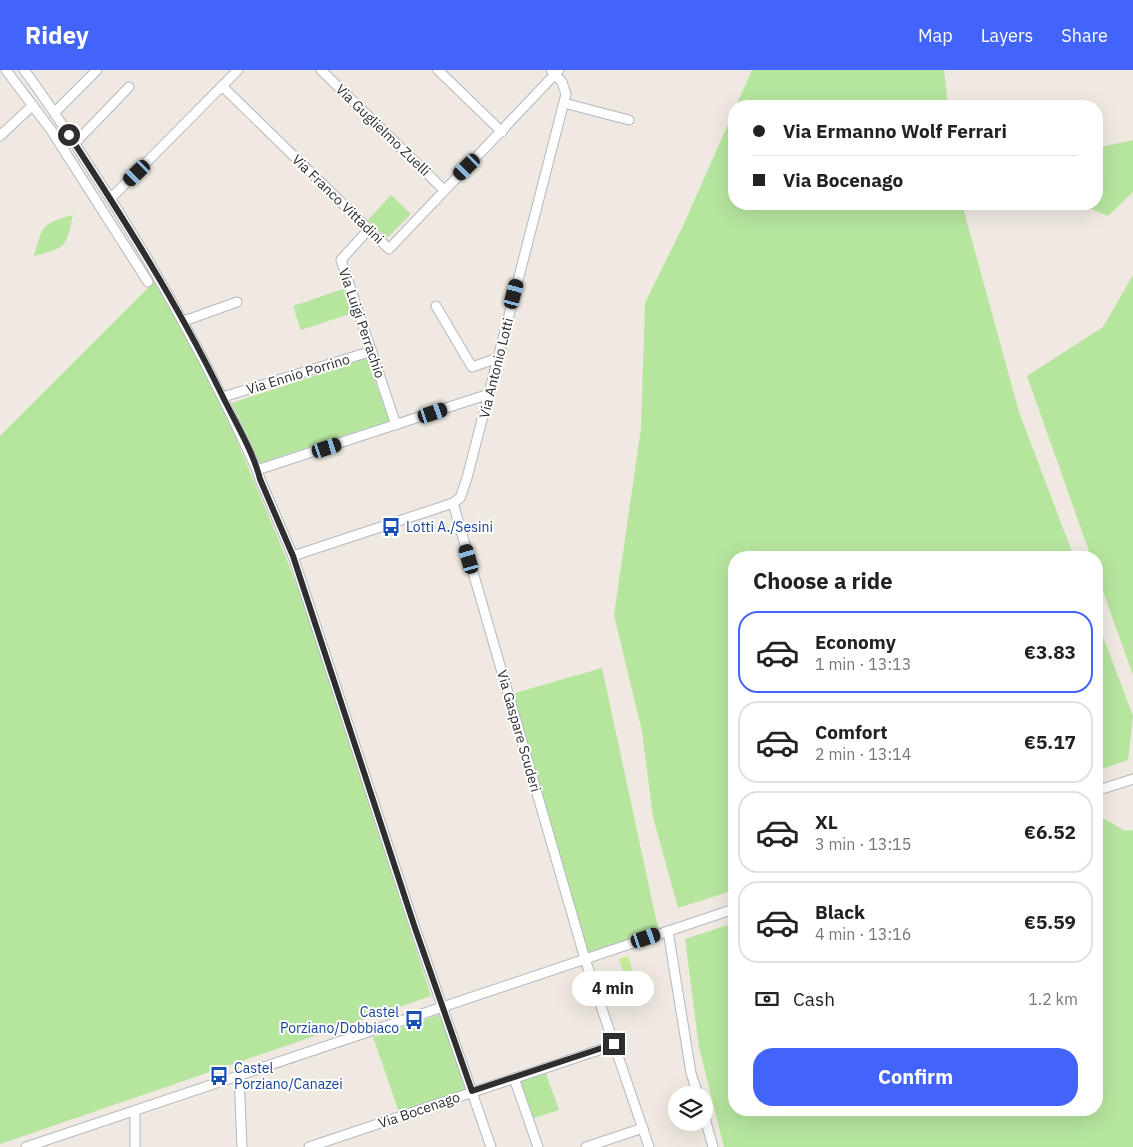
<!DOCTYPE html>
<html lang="en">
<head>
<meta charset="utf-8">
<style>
  :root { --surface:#fff; --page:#f6f6f6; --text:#222; --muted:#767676; --line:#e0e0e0; --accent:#4264fb }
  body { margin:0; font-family:"IBM Plex Sans",sans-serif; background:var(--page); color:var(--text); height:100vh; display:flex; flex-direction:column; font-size:19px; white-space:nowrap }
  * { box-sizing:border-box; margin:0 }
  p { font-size:16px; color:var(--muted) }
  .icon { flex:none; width:28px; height:28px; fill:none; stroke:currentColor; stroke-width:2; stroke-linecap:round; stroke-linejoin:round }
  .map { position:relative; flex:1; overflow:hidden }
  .sheet { position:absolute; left:728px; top:481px; width:375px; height:565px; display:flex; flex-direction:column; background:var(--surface); border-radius:20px; box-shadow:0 5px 20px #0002 }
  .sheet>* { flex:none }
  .guide { position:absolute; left:728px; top:30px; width:375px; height:110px; border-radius:20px; box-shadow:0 5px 20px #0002; display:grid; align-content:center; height:110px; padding:0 25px; background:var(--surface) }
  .buttons { position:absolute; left:668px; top:1016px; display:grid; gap:10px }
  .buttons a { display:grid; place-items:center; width:45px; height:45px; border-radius:50%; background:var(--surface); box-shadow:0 5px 20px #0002; font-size:25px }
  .end { position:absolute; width:22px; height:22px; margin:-11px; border:6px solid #2e2e2e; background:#fff; box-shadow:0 0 0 2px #fff }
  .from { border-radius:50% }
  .bubble { position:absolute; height:35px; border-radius:18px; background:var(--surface); box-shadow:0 5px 20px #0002; font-size:16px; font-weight:700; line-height:35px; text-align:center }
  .car { position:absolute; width:15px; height:30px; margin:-15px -8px; border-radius:6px; box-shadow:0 0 4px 1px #0007; background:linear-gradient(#222 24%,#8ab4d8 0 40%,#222 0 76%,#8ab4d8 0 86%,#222 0) }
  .guide b { display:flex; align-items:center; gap:18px; height:48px; font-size:19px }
  .guide b+b { border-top:1px solid var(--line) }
  .guide i { width:12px; height:12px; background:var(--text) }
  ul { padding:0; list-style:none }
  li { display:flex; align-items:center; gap:15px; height:82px; margin:0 10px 8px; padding:0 15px; border:2px solid var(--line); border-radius:20px }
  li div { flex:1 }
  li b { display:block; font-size:19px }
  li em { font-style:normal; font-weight:700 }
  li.on { border-color:var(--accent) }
  li>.icon { width:45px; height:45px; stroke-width:1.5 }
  h2 { padding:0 25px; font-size:22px; line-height:60px }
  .pay { display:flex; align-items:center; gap:12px; height:55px; padding:0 25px; font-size:19px }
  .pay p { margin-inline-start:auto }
  .cta { display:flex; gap:10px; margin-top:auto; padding:10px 25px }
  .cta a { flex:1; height:58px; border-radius:20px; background:var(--accent); color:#fff; font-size:20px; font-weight:700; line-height:58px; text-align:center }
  header { display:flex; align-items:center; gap:30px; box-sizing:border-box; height:70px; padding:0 25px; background:var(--accent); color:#fff }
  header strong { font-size:24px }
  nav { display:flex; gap:28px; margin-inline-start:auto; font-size:18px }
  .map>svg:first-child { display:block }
  .green { fill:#b6e59e }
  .pitch { fill:#c9ec9a }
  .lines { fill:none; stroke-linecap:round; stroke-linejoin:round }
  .minor-casing { stroke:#b4b7c1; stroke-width:11 }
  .minor { stroke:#fff; stroke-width:9 }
  .route { stroke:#2e2e2e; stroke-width:6 }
  .labels { text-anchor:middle; stroke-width:4; stroke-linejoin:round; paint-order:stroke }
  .street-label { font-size:14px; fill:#2e2e2e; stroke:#fff }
  .transit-label { font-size:14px; fill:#164399; stroke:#fff; text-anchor:start }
</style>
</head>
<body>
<header>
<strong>Ridey</strong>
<nav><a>Map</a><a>Layers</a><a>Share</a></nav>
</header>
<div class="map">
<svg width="1133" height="1077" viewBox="0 0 1133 1077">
  <rect width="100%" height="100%" fill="#efe9e1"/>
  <g class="green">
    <path d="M752,0H944L948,36H736Z"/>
    <path d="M734,41V134H962L1019,342L1074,487L734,488V820L678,838L653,747L642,661L614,545L641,358L645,233L682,158Z"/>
    <path d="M1133,70V122L1108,146L1080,134H1096V78Z"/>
    <path d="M391,125L411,144L387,168L368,150Z"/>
    <path d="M73,145C65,179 67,177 34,186C43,155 41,154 73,145Z"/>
    <path d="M1133,205V605L1096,502V488L1091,487L1027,306L1103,257Z"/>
    <path d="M154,212L195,282L232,359L285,485L308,545L431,926L0,1074V366Z"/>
    <path d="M346,218L355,242L301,260L293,236Z"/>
    <path d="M367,288L389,351L260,393L232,333Z"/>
    <path d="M1096,548L1133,646L1128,690L1096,701Z"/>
    <path d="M602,598L659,863L585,889L508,625Z"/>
    <path d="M1096,744L1125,761L1133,760V1077H724L699,977L685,869L734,853V1040H1096Z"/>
    <path d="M441,944L467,1019L399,1042L373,967Z"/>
    <path d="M545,1001L559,1040L532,1049L519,1010Z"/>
  </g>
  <path class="pitch" d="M628,886L635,908L626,911L619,889Z"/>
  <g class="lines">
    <g class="minor-casing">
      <g id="minor">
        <path d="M6,0L51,60L148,212"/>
        <path d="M24,0C46,29 66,60 86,91C151,189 208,292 257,400L260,409L293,486L415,858L491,1077"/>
        <path d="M321,0L444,120"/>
        <path d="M438,0L502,62"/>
        <path d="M222,16L389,179L559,0"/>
        <path d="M564,33L629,50"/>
        <path d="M55,42L97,0"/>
        <path d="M0,66L33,35"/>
        <path d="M75,73L129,17"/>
        <path d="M111,128L238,0"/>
        <path d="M369,159L341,190L396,355"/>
        <path d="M436,236L472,297L498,288"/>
        <path d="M184,251L237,232"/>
        <path d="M223,327L372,281"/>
        <path d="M257,400L489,324"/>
        <path d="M453,433L585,889L649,1077"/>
        <path d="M293,486L453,433L460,428L467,408L566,24L562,12L551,0"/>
        <path d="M1096,721L1133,709"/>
        <path d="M668,861L691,1003L698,1025"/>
        <path d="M239,1004L242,1077"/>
        <path d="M514,1008L538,1077"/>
        <path d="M704,1045L713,1077"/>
        <path d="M26,1077L734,839"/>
        <path d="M135,1077V1041"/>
        <path d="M309,1077L614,975"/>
        <path d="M586,1077L643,1058"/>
      </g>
    </g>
    <use href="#minor" class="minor"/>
  </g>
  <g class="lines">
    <path class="route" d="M69,65C124,149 177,233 221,323C234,350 253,381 260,409L293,486L415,858L472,1021L614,974"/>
  </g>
  <defs>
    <g id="bus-bare" transform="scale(1.5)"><path d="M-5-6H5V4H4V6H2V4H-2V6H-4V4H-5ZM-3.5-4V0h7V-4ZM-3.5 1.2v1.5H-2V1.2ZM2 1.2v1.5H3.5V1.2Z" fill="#1a4fb4" stroke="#fff" stroke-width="2.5" paint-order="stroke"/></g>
  </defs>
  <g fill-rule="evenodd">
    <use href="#bus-bare" x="391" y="457"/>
    <use href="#bus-bare" x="414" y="950"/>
    <use href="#bus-bare" x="219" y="1006"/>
  </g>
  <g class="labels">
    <g class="street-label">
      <text transform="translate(383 60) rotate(44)" y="5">Via Guglielmo Zuelli</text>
      <text transform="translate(338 129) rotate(44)" y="5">Via Franco Vittadini</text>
      <text transform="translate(362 253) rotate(71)" y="5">Via Luigi Perrachio</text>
      <text transform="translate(496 298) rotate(-76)" y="5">Via Antonio Lotti</text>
      <text transform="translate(298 304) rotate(-17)" y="5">Via Ennio Porrino</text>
      <text transform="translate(519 661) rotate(74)" y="5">Via Gaspare Scuderi</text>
      <text transform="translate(419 1040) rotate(-19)" y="5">Via Bocenago</text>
    </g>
    <g class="transit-label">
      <text x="406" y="462">Lotti A./Sesini</text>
      <text x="399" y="947" text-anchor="end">Castel<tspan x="399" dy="16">Porziano/Dobbiaco</tspan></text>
      <text x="234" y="1003">Castel<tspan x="234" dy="16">Porziano/Canazei</tspan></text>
    </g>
  </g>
</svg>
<div class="buttons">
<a><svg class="icon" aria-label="layers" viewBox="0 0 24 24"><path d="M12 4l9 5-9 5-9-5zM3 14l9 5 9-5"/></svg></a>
</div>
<i class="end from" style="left:69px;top:65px"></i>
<i class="end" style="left:614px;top:974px"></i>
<div class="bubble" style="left:572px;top:901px;width:82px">4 min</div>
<i class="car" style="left:467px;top:97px;rotate:225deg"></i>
<i class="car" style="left:137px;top:103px;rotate:226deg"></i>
<i class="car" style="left:514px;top:224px;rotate:15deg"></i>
<i class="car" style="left:433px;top:343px;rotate:71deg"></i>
<i class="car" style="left:327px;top:378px;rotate:72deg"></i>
<i class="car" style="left:469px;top:489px;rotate:344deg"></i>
<i class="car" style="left:646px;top:868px;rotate:71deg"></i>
<div class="guide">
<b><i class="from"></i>Via Ermanno Wolf Ferrari</b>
<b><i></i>Via Bocenago</b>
</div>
<section class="sheet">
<h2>Choose a ride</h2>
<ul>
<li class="on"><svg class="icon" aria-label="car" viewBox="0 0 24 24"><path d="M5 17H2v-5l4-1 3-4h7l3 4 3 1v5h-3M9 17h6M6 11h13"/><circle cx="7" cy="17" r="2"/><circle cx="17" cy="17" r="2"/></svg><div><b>Economy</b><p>1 min · 13:13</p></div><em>€3.83</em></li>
<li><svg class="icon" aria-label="car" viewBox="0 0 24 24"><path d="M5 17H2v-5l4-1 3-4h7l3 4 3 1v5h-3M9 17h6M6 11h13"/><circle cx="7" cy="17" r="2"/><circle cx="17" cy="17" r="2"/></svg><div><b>Comfort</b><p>2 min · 13:14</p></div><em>€5.17</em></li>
<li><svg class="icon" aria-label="car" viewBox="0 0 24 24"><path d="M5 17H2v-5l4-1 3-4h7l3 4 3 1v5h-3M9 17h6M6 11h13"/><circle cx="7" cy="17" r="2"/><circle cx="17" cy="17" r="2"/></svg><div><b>XL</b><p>3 min · 13:15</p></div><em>€6.52</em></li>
<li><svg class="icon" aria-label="car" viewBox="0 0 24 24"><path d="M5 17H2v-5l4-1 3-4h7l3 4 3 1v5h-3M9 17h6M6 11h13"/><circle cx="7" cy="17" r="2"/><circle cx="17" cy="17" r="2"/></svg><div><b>Black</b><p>4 min · 13:16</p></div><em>€5.59</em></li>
</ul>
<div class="pay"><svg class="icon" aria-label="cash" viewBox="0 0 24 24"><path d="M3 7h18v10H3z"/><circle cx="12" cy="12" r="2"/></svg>Cash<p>1.2 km</p></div>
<div class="cta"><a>Confirm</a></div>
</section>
</div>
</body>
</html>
